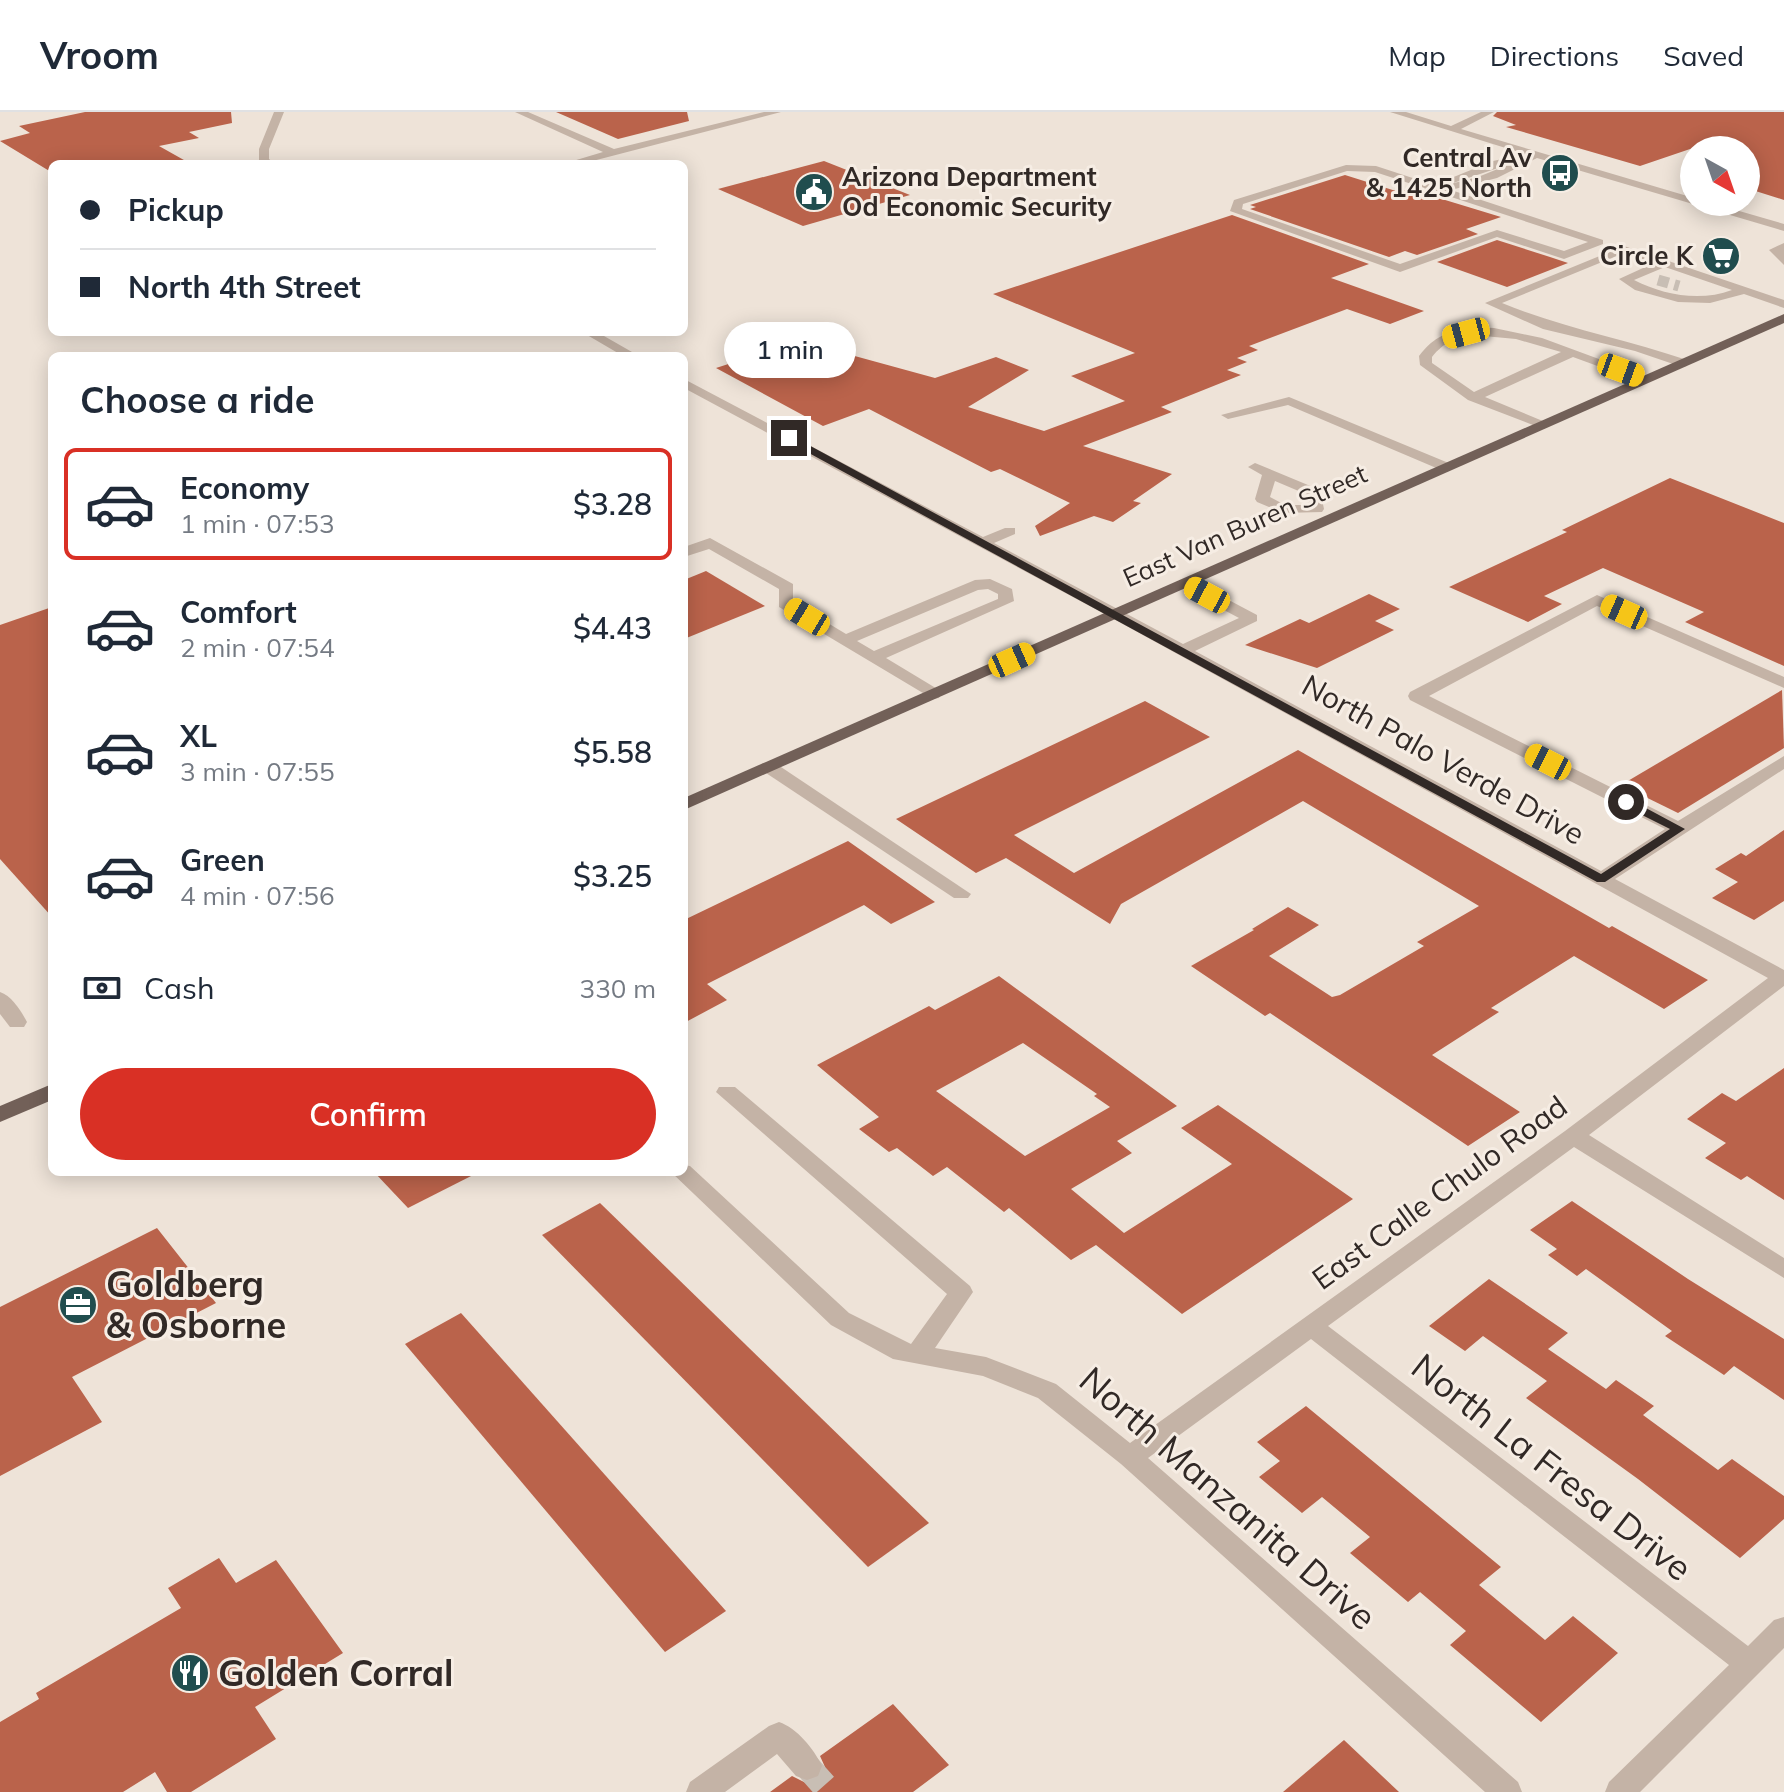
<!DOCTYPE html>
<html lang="en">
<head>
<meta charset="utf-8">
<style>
  :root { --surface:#fff; --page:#f2f2f3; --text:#1f2937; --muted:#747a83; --line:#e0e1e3; --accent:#d93025 }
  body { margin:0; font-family:Mulish,sans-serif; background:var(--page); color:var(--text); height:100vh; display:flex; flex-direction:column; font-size:30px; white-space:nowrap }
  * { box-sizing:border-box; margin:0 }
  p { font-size:26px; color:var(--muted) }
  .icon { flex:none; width:44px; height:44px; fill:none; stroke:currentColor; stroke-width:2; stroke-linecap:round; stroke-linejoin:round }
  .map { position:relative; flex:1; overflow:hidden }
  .details { position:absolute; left:48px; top:240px; width:640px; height:824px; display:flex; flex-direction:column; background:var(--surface); border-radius:12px; box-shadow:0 4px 20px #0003 }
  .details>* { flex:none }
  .top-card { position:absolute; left:48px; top:48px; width:640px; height:176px; border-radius:12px; box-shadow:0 4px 20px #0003; display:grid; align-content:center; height:176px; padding:0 32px; background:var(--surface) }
  .needle { width:52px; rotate:140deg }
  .buttons { position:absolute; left:1680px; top:24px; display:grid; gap:16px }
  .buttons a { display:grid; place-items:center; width:80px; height:80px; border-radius:50%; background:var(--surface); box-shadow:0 4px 20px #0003; font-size:40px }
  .end { position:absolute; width:36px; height:36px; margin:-18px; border:10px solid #312926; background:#fff; box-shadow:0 0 0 4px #fff }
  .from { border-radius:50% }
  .bubble { position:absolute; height:56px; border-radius:28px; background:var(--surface); box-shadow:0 4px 20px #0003; font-size:26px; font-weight:600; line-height:56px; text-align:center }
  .car { position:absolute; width:24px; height:48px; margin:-24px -12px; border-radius:10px; box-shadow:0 0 6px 2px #0007; background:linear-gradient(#f5c518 24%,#345 0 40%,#f5c518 0 76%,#345 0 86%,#f5c518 0) }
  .top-card b { display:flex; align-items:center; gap:28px; height:76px; font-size:30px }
  .top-card b+b { border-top:2px solid var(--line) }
  .top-card i { width:20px; height:20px; background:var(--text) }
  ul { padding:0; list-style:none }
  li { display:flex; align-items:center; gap:24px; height:112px; margin:0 16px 12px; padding:0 16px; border:4px solid transparent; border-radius:12px }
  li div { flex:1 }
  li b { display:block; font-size:30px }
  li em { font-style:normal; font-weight:600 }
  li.selected { border-color:var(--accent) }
  li>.icon { width:72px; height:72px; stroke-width:1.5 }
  h2 { padding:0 32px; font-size:36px; line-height:96px }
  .pay { display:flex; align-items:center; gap:20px; height:88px; padding:0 32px; font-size:30px }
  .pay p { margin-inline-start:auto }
  .button { display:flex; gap:16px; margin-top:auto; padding:16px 32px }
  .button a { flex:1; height:92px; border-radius:48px; background:var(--accent); color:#fff; font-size:32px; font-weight:600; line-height:92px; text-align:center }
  header { display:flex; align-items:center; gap:48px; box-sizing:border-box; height:112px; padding:0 40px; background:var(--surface); border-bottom:2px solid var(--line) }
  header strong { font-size:38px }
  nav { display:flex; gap:44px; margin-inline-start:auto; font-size:28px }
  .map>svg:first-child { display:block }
  .building { fill:#ba634b; fill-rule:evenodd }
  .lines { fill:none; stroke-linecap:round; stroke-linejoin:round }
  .minor-tunnel-far1 { stroke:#c8beb4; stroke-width:11; stroke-dasharray:11 6; stroke-linecap:butt }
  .minor-tunnel { stroke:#c8beb4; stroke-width:26; stroke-dasharray:26 13; stroke-linecap:butt }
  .minor { fill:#c4b3a6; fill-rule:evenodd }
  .major { fill:#726058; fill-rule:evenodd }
  .route { fill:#312926 }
  .labels { text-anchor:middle; stroke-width:6; stroke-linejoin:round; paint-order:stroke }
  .far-poi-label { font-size:26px; font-weight:bold; fill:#312926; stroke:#f6ede4; text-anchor:end }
  .far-street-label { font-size:26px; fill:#312926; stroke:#f6ede4 }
  .street-label { font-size:30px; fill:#312926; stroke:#f6ede4 }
  .near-poi-label { font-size:36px; font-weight:bold; fill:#312926; stroke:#f6ede4; text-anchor:start }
  .near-street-label { font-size:36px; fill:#312926; stroke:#f6ede4 }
</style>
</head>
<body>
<header>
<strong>Vroom</strong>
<nav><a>Map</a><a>Directions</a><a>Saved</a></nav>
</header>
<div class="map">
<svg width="1784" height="1680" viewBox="0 0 1784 1680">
  <rect width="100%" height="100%" fill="#eee3d8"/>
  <g class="building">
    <path d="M85,0H231L232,11L189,20L199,26L159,34L191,52H52L51,60L0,29L30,21L19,14Z"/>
    <path d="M556,0H687L689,9L618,27Z"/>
    <path d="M1497,0H1784V88L1746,76V38L1693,36L1640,54L1506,15L1516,13L1493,4Z"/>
    <path d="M824,49L910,83L803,114L718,77Z"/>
    <path d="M1345,63L1399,80L1409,77L1501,105L1466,117L1478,122L1417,143L1405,139L1389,145L1250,97L1256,95L1250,93Z"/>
    <path d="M1232,103L1369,152L1331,166L1424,199L1390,212L1347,197L1249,234L1258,238L1237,246L1247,250L1227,258L1241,263L1161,295L1172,300L1083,334L1172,362L1133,389L1141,391L1113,410L1094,404L1040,424L1035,414L1070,391L1000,357L991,360L869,297L823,314L716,256L800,229L935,266L996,245L1029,258L968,295L1044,319L1125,289L1071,264L1135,241L993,182Z"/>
    <path d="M1497,128L1550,145L1568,151L1507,175L1437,150Z"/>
    <path d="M1670,366L1784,411V554L1685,510L1704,500L1603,456L1544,484L1562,492L1528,510L1449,475L1567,420L1562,418Z"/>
    <path d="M706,459L765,494L684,527V468Z"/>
    <path d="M1369,482L1400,497L1375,509L1394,518L1317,556L1245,533L1300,507L1309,511Z"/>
    <path d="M52,495V805L0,747V513Z"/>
    <path d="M1782,578L1784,636L1678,701L1621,673Z"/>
    <path d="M1145,589L1210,625L1014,723L1074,761L1298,638L1609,816L1612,814L1708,868L1664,897L1574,844L1491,896L1499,900L1432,943L1520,1000L1468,1034L1270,901L1265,904L1191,854L1254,818L1252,817L1288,795L1319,813L1269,844L1332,885L1340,883L1424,834L1417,830L1479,794L1303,689L1121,792L1110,812L1006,746L976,761L896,707Z"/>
    <path d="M1784,718V789L1754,808L1712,786L1738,770L1715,757L1741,741L1746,744Z"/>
    <path d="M848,729L935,790L891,812L864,793L707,872L727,888L684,911V808Z"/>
    <path d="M999,864L1177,994L1117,1029L1132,1041L1071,1077L1124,1121L1232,1052L1181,1016L1218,993L1353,1087L1182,1202L1096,1133L1071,1148L1009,1096L1004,1100L947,1055L933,1064L897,1036L889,1040L859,1017L879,1005L817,953L929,894L935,898ZM1023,931L1097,982L1094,984L1110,995L1025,1044L936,979Z"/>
    <path d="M1784,956V1088L1747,1064L1741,1068L1705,1046L1726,1031L1687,1007L1722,981L1736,989Z"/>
    <path d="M374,1060H479L408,1096Z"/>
    <path d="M1572,1089L1688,1167L1784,1227V1288L1734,1254L1724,1263L1665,1224L1672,1219L1586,1157L1577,1164L1548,1143L1557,1137L1530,1118Z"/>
    <path d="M600,1091L929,1411L868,1455L542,1123Z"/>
    <path d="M157,1116L216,1191L72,1265L102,1310L0,1364V1195Z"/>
    <path d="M1489,1167L1568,1221L1548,1237L1606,1277L1616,1268L1654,1294L1643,1303L1718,1358L1732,1347L1784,1384V1407L1740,1446L1638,1367L1526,1286L1547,1269L1483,1224L1465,1239L1429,1214Z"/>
    <path d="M461,1201L726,1499L665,1540L405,1232Z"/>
    <path d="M1306,1294L1501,1455L1479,1473L1545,1528L1573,1504L1618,1541L1541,1610L1450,1533L1466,1519L1420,1480L1408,1490L1350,1441L1370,1425L1322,1385L1302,1401L1259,1365L1280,1349L1257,1330Z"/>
    <path d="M219,1446L236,1471L276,1448L343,1541L255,1595L276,1627L191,1680H167L155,1660L123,1680H0V1610L39,1587L36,1581L181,1496L168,1476Z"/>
    <path d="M893,1592L949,1653L913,1680H770L792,1664L806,1671L819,1667L825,1655L820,1644Z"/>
    <path d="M1344,1628L1399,1680H1283Z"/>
  </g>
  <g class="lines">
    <path class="minor-tunnel-far1" d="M1658,168L1679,174"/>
    <path class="minor-tunnel" d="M807,1654L830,1680"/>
    <g class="minor">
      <path d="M274,0H284L269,37V47L275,52H263L259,48V37Z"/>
      <path d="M515,0H528L614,37L764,0H781L581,52H563L603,40Z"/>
      <path d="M1390,0H1406L1451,14L1481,0H1494L1461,17L1694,86V90H1708L1784,112V119L1537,46L1497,66L1451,78L1603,128V132L1564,147L1497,125L1400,160L1230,99L1234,88L1346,53L1376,54L1434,73L1493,49L1525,42ZM1510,52L1478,65L1450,72ZM1347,59L1375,60L1588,130L1564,139L1497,118L1400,152L1242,97L1243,92Z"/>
      <path d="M1784,131V153L1769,138Z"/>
      <path d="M1624,134L1784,188V196L1744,182L1710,191L1678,190L1635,178L1619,167L1654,151L1624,141L1502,191C1562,216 1625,227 1687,248V254L1682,255L1635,239L1543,217L1485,191ZM1665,155L1732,178C1700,190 1663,183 1634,168Z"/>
      <path d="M1473,215L1494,216L1542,226L1653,267L1641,270L1573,245L1485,285L1550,312L1538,315L1468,288L1420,253L1419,244C1434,224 1449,219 1473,215ZM1473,223L1516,227L1561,240L1474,280L1432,251V245C1444,230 1455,226 1473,223Z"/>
      <path d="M582,220H597L639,244H623Z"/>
      <path d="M684,267L983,425L1005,416H1015V422L994,431L1183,532L1239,506L1179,474V468H1191L1257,503V509L1195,539L1601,759L1665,717L1410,588L1408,584L1410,580L1597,483L1784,565V576L1597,494L1429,584L1678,709L1784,644V657L1615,767L1784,858V874L1589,1023L1784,1146V1166L1574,1035L1328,1214L1748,1534L1774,1508L1784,1505V1536L1640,1680H1605L1609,1670L1729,1553L1311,1227L1148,1346L1518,1670L1522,1680H1485L1121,1352L1038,1286L983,1264L893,1247L831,1213L671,1060H684V1053L690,1054L849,1201L911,1232L947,1182L716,980L719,975H735L970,1174L973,1180L935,1236L986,1245L1056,1272L1130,1331L1565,1019L1768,866L1110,505L684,276Z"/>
      <path d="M1289,285L1451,352L1453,355L1446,359L1441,358L1288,293L1228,307L1221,303Z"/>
      <path d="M1255,351L1320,378L1324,397L1322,400L1283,401L1257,390L1255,387L1262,363L1248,355ZM1275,369L1308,383L1309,393H1285L1270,385Z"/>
      <path d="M710,426L793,472V490L846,522L975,468L990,467L1012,477L1014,489L886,546L939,578L941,582L939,586L933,587L779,495V477L709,437L684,445V435ZM988,477L998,482V487L874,539L857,529L978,478Z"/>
      <path d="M769,650L775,651L971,782L968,786H954L763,659L760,655L763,651Z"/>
      <path d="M0,880C12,884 21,899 27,910L24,915H10L0,902Z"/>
      <path d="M779,1610C797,1616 814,1637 822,1654L818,1664L807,1668L796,1664L777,1642L725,1680H686L690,1670L769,1614Z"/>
    </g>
    <g class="major">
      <path d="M1784,202V211L684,698V686Z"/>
      <path d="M52,972V988L0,1010V994Z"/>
    </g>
  </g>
  <path class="route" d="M785,324H792L1601,762L1670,717L1622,693V688H1631L1685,717L1605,770H1597L785,328Z"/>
  <defs>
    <g id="bus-disc" transform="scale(2)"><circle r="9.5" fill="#204d4e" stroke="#f6ede4"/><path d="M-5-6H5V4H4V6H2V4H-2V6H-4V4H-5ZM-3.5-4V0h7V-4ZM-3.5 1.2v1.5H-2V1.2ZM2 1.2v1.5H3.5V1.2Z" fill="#fff"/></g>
    <g id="civic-disc" transform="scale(2)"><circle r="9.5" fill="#204d4e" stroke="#f6ede4"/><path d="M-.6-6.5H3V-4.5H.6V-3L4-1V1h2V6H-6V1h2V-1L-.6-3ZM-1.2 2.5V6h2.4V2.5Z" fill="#fff"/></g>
    <g id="supermarket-disc" transform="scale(2)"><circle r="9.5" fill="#204d4e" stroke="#f6ede4"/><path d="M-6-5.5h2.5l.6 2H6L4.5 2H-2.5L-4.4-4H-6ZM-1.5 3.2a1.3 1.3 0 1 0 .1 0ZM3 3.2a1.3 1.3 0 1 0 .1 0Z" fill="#fff"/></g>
    <g id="office-disc" transform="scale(2)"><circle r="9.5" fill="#204d4e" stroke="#f6ede4"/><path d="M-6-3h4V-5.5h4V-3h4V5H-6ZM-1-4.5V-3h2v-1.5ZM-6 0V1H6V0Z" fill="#fff"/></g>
    <g id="restaurant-disc" transform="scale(2)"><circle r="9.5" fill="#204d4e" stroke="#f6ede4"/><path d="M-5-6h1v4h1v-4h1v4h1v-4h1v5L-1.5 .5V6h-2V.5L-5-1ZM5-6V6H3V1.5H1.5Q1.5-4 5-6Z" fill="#fff"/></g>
  </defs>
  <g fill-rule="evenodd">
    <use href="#bus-disc" x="1560" y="61"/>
    <use href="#civic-disc" x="814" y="80"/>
    <use href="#supermarket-disc" x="1721" y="144"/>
    <use href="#office-disc" x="78" y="1193"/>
    <use href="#restaurant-disc" x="190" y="1561"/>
  </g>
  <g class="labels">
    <g class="far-poi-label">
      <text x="1532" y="55">Central Av<tspan x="1532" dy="30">&amp; 1425 North</tspan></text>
      <text x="842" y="74" text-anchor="start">Arizona Department<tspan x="842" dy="30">Od Economic Security</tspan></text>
      <text x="1693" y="153">Circle K</text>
    </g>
    <g class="far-street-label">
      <text transform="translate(1245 414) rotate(-24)" y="9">East Van Buren Street</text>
    </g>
    <g class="street-label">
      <text transform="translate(1443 648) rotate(29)" y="10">North Palo Verde Drive</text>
      <text transform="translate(1440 1081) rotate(-36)" y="10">East Calle Chulo Road</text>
    </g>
    <g class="near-poi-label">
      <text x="106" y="1185">Goldberg<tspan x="106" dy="41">&amp; Osborne</tspan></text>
      <text x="218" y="1574">Golden Corral</text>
    </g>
    <g class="near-street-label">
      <text transform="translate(1552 1355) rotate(38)" y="13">North La Fresa Drive</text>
      <text transform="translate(1228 1386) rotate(41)" y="13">North Manzanita Drive</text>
    </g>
  </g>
</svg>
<div class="buttons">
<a><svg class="needle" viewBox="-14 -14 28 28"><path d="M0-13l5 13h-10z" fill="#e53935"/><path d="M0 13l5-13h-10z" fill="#747a83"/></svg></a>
</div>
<i class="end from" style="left:1626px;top:690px"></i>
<i class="end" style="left:789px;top:326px"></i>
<div class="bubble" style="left:724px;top:210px;width:132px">1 min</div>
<i class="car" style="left:1466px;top:221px;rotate:255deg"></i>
<i class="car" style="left:1621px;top:258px;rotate:110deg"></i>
<i class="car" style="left:1207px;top:483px;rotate:298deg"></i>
<i class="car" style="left:1624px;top:500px;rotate:294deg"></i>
<i class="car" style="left:807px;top:505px;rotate:301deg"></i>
<i class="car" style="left:1012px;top:548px;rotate:66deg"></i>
<i class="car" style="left:1548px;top:650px;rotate:297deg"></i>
<div class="top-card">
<b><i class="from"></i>Pickup</b>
<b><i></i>North 4th Street</b>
</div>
<section class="details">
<h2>Choose a ride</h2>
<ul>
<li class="selected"><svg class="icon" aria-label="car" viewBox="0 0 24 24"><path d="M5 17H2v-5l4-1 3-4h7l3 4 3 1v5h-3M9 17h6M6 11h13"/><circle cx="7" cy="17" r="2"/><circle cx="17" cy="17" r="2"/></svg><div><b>Economy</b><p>1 min · 07:53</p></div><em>$3.28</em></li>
<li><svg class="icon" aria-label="car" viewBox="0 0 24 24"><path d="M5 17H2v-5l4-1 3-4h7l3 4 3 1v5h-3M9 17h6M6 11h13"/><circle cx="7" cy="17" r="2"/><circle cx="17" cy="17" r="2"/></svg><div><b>Comfort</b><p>2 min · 07:54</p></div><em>$4.43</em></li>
<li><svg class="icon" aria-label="car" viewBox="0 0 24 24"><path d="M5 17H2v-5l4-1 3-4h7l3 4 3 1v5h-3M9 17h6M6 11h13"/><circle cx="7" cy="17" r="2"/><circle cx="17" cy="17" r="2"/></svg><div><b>XL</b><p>3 min · 07:55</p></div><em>$5.58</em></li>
<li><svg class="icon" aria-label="car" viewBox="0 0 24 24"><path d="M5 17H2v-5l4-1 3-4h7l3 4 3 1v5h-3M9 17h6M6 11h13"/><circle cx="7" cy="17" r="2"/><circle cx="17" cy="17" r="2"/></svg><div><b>Green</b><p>4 min · 07:56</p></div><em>$3.25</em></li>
</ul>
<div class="pay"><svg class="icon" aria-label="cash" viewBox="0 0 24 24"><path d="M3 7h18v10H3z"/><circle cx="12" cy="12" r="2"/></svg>Cash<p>330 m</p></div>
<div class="button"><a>Confirm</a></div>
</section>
</div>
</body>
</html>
